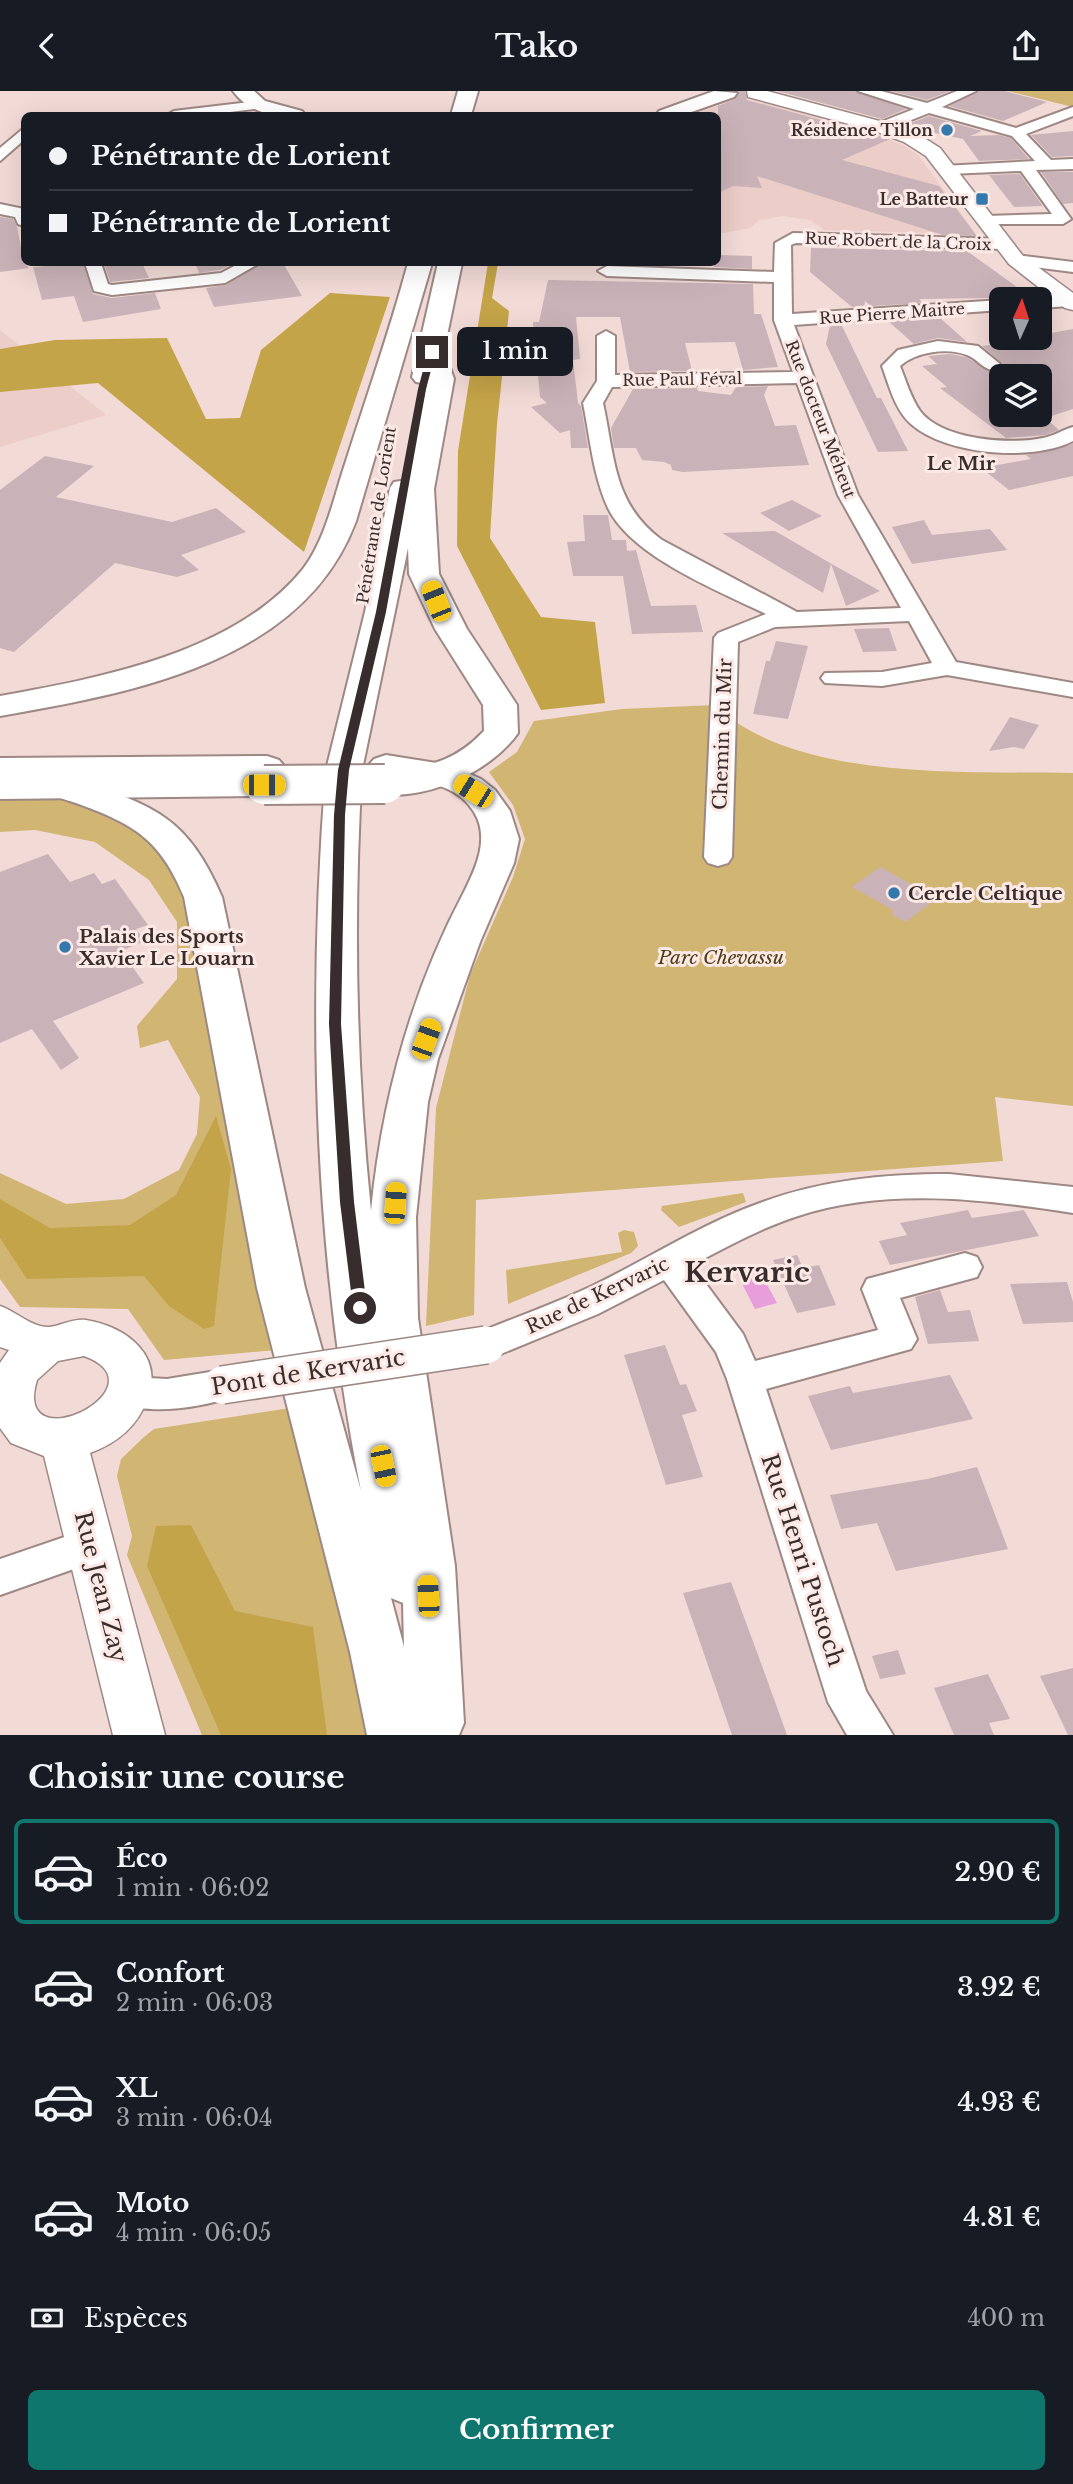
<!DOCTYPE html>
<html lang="fr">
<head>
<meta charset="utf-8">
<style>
  :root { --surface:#171b24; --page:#20242c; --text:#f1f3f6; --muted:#9ea1a6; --line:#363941; --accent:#0f766e }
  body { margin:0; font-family:"Libre Baskerville",serif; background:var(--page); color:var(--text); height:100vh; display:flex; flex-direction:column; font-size:26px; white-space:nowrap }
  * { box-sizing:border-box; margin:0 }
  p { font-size:23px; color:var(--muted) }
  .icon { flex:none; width:38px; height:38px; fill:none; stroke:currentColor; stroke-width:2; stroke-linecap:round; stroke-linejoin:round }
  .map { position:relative; height:1644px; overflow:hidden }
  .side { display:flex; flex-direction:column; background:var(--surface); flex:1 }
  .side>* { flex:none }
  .guide { position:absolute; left:21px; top:21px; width:700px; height:154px; border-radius:10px; box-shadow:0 7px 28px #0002; display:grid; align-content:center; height:154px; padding:0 28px; background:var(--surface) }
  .needle { width:46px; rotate:3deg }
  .fabs { position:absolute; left:989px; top:196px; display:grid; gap:14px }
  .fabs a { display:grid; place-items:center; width:63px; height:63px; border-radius:10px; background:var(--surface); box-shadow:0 7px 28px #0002; font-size:35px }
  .end { position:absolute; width:32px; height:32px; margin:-16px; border:9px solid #372d2c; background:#fff; box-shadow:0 0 0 4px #fff }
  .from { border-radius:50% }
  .bubble { position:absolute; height:49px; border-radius:10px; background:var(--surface); box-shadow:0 7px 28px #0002; font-size:23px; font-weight:600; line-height:49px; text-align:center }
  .car { position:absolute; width:21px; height:42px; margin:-21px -10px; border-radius:9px; box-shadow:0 0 5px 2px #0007; background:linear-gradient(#f5c518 24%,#345 0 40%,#f5c518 0 76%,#345 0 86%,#f5c518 0) }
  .guide b { display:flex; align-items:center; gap:24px; height:66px; font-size:26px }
  .guide b+b { border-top:2px solid var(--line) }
  .guide i { width:18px; height:18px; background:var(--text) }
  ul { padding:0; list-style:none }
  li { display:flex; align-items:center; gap:21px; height:105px; margin:0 14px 10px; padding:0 14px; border:4px solid transparent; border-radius:10px }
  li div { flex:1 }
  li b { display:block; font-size:26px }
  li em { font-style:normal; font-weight:600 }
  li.on { border-color:var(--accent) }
  li>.icon { width:63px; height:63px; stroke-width:1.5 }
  h2 { padding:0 28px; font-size:32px; line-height:84px }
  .pay { display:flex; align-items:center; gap:18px; height:77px; padding:0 28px; font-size:26px }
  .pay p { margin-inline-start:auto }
  .action { display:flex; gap:14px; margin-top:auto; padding:14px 28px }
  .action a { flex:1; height:80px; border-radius:10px; background:var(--accent); color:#fff; font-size:28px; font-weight:600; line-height:80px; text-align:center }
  header { display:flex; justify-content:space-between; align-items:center; height:91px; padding:0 28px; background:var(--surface); font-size:32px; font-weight:600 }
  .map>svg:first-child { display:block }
  .built { fill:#eccdc7 }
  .green { fill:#d0b672 }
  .forest { fill:#c4a448 }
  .water { fill:#e79edb }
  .building { fill:#cab3b8; fill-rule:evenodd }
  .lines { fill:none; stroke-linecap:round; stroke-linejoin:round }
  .minor-casing { stroke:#9e8884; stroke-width:4 }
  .tertiary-casing { stroke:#9e8884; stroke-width:3 }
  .secondary-casing { stroke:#9e8884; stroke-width:4 }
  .primary-casing { stroke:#9e8884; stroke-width:4 }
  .trunk-casing { stroke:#9e8884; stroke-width:4 }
  .minor { fill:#fff; fill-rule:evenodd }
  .tertiary { fill:#fff; fill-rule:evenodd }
  .secondary { fill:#fff; fill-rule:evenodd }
  .primary { fill:#fff; fill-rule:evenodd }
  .trunk { fill:#fff; fill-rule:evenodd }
  .minor-bridge-casing { stroke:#9e8884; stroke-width:40; stroke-linecap:butt }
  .trunk-bridge-casing { stroke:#9e8884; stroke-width:42; stroke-linecap:butt }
  .minor-bridge { stroke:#fff; stroke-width:37 }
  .trunk-bridge { stroke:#fff; stroke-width:38 }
  .route { fill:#372d2c }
  .poi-dot { fill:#3479ae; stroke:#fce9e5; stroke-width:2.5 }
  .labels { text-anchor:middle; stroke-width:6; stroke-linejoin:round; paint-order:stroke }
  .far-poi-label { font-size:16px; font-weight:bold; fill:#372d2c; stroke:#fce9e5; text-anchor:end }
  .far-street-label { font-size:16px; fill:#372d2c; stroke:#fce9e5 }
  .far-quarter-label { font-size:19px; font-weight:bold; fill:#372d2c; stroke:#fce9e5 }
  .street-label { font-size:19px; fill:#372d2c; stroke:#fce9e5 }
  .poi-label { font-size:19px; font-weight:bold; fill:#372d2c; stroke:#fce9e5; text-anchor:start }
  .park-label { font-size:19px; font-style:italic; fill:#4c3e17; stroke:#fce9e5 }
  .near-street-label { font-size:23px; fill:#372d2c; stroke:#fce9e5 }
  .near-quarter-label { font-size:28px; font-weight:bold; fill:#372d2c; stroke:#fce9e5 }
</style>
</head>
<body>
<header><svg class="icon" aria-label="back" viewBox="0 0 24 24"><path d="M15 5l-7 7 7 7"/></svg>Tako<svg class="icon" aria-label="share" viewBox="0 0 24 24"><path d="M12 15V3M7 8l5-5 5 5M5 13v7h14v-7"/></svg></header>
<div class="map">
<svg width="1073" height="1644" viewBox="0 0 1073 1644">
  <rect width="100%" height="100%" fill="#f2dad6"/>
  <g class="built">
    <path d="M728,11L769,12L880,44L906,56L918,64L973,139L964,143L825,139L810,129L783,125L759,129L751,137L718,143V24H692Z"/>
    <path d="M0,239L106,324L0,356Z"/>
  </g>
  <g class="green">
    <path d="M1008,0H1073V16Z"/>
    <path d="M714,614C797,691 965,680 1073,682V1015L995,1006L1003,1070L476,1109L474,1224L426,1235L436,1017L470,884L513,786L525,748L513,714L489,681L517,661L534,630L622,618Z"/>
    <path d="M0,704L73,709L139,734L178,775L277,1259L164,1269L128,1218L20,1216L0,1188V1082L66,1113L124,1108L179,1079L197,1043L200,1006L168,949L140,957L137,935L177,888V831L149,789L95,751L35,739L0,741Z"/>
    <path d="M743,1102L746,1111L679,1136L661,1119L662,1115Z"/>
    <path d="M624,1139L634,1141L638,1155L631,1162L508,1213L506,1179L622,1161L618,1142Z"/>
    <path d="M297,1316L380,1644H202L127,1464L132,1445L117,1385L121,1368L144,1346L154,1338Z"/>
  </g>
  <g class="forest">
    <path d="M488,172H498L492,207L509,220L497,333L490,447L541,526L595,531L605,612L541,619L457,455L458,360Z"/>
    <path d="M330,202L390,206L304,461L98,292L0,301V258L55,249L167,247L206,328L240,327L261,259Z"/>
    <path d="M216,1025L231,1078L214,1235L204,1238L169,1215L144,1185L27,1188L0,1147V1108L50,1137L130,1134L176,1104Z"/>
    <path d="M191,1434L235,1520L313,1536L327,1644H221L147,1475L156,1435Z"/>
  </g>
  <path class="water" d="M757,1175L777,1212L755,1218L736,1181Z"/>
  <g class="building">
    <path d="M739,0H745L747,9L890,48L842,69L939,95L977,145L943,144L757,85L762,97L733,95L718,102V15L735,8Z"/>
    <path d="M777,0H855L906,18L882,28Z"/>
    <path d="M891,0H950L927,9Z"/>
    <path d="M978,0H1005L1047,11L1003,30L949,15Z"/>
    <path d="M929,25L982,40L970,45L998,44L1011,47L1029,68L979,70L963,48L903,35Z"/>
    <path d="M1073,40V65L1052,66L1031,44Z"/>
    <path d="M1041,81H1073V112L1063,113Z"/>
    <path d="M1020,83L1042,114V115L1014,116L989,84Z"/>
    <path d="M0,126L13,128L17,136L24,172L29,177L0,181Z"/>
    <path d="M811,157L967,160L1024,201L990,207L919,208L923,212L871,215L865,210L864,216H852L810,181Z"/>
    <path d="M718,164L752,165V178L714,176Z"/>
    <path d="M83,172L93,203L112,207L155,202L161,218L83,231L74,205L42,209L33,176Z"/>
    <path d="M104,172H142L149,187L110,191Z"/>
    <path d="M195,172H235L220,179L199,182Z"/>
    <path d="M262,172H283L302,205L214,216L206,197L226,194Z"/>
    <path d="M548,189L753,193L754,223H761L778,276L743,279L735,251L685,252L692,280L630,281L620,226H576L580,268L573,269L578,312L581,315L588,357H571L570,339L560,342L531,316L547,312L540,306L533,231H539Z"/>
    <path d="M939,226L967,251L938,247L914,253L888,230Z"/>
    <path d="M841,233L877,307H881L908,360L878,361L826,253L830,234Z"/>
    <path d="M1073,238V318L1045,327L1059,339L1046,344L1006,347L940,297L947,296L922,275L937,273L928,265L950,263L966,266L992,281L1003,273L982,255L1040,247V244ZM1001,285H1040V324H1001Z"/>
    <path d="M768,295L764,304L775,335L796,334L809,374L683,381L672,379L671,374L664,371L642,369L636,357H614L611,337L633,298L697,297L698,300L731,304L736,296Z"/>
    <path d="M1073,353V385L1009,399L981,377L1031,368L1026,364Z"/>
    <path d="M45,365L94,375L56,406L172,431L216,417L246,441L181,464L199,479L177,486L115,472L14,561L0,557V399Z"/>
    <path d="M792,409L822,425L789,440L760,422Z"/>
    <path d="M583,424H608L612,449H626L627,460L636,459L651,515L696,514L703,541L632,543L623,485H573L567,451L585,450Z"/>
    <path d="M924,429L932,444L990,438L1007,459L912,473L892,436Z"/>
    <path d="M775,440L830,472L880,500L846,515L831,473L823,502L722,442Z"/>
    <path d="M889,537L897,560L863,561L854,538Z"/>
    <path d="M776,550L808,555L788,628L753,623L766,570H770Z"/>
    <path d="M1010,626L1039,634L1024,658L1014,656L989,660Z"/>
    <path d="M48,763L70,791L94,782L102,793L115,788L148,834L136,838L145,850L121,860L144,892L53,930L79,967L61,979L32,938L0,952V781Z"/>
    <path d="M880,776L937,807L906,831L892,824L893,819L852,796Z"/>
    <path d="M968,1119L972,1127L1024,1119L1039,1145L890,1174L879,1150L907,1144L900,1132Z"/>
    <path d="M797,1164L803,1177L819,1174L836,1214L797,1222L773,1169Z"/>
    <path d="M1067,1191L1073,1211V1231L1023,1233L1010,1193Z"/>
    <path d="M940,1199L948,1221L970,1219L979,1250L928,1253L915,1206Z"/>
    <path d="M665,1254L680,1294L686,1293L697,1320L682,1324L703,1386L666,1394L624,1264Z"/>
    <path d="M950,1284L973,1328L831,1359L808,1305L850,1295L853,1302Z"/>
    <path d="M977,1376L1008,1458L896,1480L877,1432L841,1438L830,1404L927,1388Z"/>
    <path d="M731,1491L765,1583L787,1644H732L683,1502Z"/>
    <path d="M898,1559L906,1583L880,1588L872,1565Z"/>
    <path d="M1073,1577V1644H1068L1040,1585Z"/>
    <path d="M988,1583L1010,1628L989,1632L994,1644H954L934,1597Z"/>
  </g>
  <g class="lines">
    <g class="minor-casing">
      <g id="minor">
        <path d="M858,0H881L927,12L957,0H976L942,16L1016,37L1073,16V25L1026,43L1051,69L1073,68V78L1036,79L1071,128L1063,133H980V127L986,125L1052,123L1021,80L948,83L943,81V75L1035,70L1012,45L929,22L886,39H876V33L914,18Z"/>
        <path d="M258,10L263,11V17L206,24H167L174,20Z"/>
        <path d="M24,37V49L0,70V57Z"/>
        <path d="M0,113L24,118V135L18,133L15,126L0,123Z"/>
        <path d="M793,142L1003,148L1011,153L1003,158L796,152L791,154L792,223L1001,209V219L794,234L858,404L956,571L1073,592V606L947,584L882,595L825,592L821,587L825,582L882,581L932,572L909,530L775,536L738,551L732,766L728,772L718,775L708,772L704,766L714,547L718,542L766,523C719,500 632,466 608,417C593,384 590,347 583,312L597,290V245L606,240L615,245V284L793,281L774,229V191L607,185L598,180L607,175L774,181L775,152ZM797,292L838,404L901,517L797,521L662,449C613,413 615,367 603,312L612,296Z"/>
        <path d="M1016,164L1073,171V181L1010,173L1008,169Z"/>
        <path d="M85,172H101L108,193L112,194L221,182L240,172H260L225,192L112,204L94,200Z"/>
        <path d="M1070,205H1073V215H1070L1040,217V208H1034Z"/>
        <path d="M938,250L978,255L1000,273L991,279C981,276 976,267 967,264C947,256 915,261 900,275C906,290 911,307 920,320C942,349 1010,354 1043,347C1054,345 1062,339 1073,336V350C1032,371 946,364 911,333C895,319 889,294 882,275L898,259Z"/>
        <path d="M949,1083L1073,1096V1122C984,1108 885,1096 798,1125C761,1137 726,1156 692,1174L743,1243L755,1270L878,1239L862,1198L867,1188L965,1162L977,1166L982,1176L977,1186L900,1207L917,1248L911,1258L766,1298L866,1600L893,1644H847L828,1611L727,1288L716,1261L664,1189L598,1223L486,1269L473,1264L468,1254L473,1244C513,1227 554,1213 592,1195C648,1168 701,1133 760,1112C821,1089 884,1083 949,1083Z"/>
        <path d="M222,1279L235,1283L240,1294L235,1305C199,1317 153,1324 117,1312L112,1301L117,1290L130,1286L167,1288Z"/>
        <path d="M91,1437L105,1443L110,1455L105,1467L0,1504V1468Z"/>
      </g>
    </g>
    <g class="tertiary-casing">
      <g id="tertiary">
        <path d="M747,0H767L887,32L918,43L940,57L1023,165L1073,202V219L1065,217L1009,173L926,65L904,51L875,40L748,6Z"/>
        <path d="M0,1215C15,1220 33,1237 49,1236C61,1235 73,1227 86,1229C127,1236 165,1265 147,1309C137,1336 117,1352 90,1362L165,1644H113L44,1365L11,1352L0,1337V1272L9,1259L0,1256ZM84,1265C168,1296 11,1374 37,1289L58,1270Z"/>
      </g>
    </g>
    <g class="secondary-casing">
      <g id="secondary">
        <path d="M233,0H254L265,10L302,20L305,24C277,27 251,24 233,0Z"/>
        <path d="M714,0L737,2L734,6L683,24H656L659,20Z"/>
      </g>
    </g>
    <g class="primary-casing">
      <path id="primary" d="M386,664L449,674L481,688L495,699L510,720L519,748L514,772L480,851L438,968L428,1011L416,1126L418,1227L455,1475L464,1632L459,1644H367L350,1561L257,1197L184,806C160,748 134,733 76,712C64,708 51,706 43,695L48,688L0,689V667L267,665L279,669L285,676L279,683L267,687L75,688C154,715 187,725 222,806L305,1197L361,1400C314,1164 307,918 326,679L332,672L344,668L356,672L362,679C353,827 356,973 371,1120C382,1008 411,901 464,801C476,777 490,747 474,721C453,686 407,691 374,682L368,675L374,668ZM391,1507L403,1512L404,1556Z"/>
    </g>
    <g class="trunk-casing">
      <g id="trunk">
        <path d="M458,0H478L471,24H451Z"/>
        <path d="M408,172H432L356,430C303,572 132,602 0,625V605C101,587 235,562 303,478C326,448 334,405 346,370C367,304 390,239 408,172Z"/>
        <path d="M438,172H462L444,259L454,288L434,398L439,483L467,538L517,614L518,642C490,682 421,713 372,701L367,693L372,685C419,674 448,678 484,640L483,614L435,538L409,483L408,457L362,679L356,686L344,690L332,686L326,679L365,521L390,397L394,391L407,389L427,293L416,291L412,286Z"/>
        <path d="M264,683L277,686L282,694L277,702L264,705L0,708V686Z"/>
      </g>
    </g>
    <use href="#minor" class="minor"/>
    <use href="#tertiary" class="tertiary"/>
    <use href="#secondary" class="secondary"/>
    <use href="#primary" class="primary"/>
    <use href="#trunk" class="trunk"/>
    <g class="minor-bridge-casing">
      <path id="minor-bridge" d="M222,1294L486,1254"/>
    </g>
    <g class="trunk-bridge-casing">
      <path id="trunk-bridge" d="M264,694L385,693"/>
    </g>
    <use href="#minor-bridge" class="minor-bridge"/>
    <use href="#trunk-bridge" class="trunk-bridge"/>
  </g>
  <path class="route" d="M432,259L436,261L426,298L386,521L349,679L345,724L341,933L354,1111L367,1217L360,1223L353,1217L340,1111L329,933L334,724L338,679L376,521L418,298L428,261Z"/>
  <g class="poi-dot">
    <circle cx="947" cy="39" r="7"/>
    <rect x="975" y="101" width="14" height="14" rx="3.5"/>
    <circle cx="894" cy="802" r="7"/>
    <circle cx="65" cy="856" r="7"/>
  </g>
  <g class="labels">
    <g class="far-poi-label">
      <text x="933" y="45">Résidence Tillon</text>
      <text x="968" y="114">Le Batteur</text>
    </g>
    <g class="far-street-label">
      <text transform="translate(898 150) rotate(2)" y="6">Rue Robert de la Croix</text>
      <text transform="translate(892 222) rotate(-4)" y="6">Rue Pierre Maitre</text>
      <text transform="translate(682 288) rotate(-1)" y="6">Rue Paul Féval</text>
      <text transform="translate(821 328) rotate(69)" y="6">Rue docteur Méheut</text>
      <text transform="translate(376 424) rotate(-81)" y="6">Pénétrante de Lorient</text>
    </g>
    <g class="far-quarter-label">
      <text x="961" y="379">Le Mir</text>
    </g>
    <g class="street-label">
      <text transform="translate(722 643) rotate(-88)" y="7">Chemin du Mir</text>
      <text transform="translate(597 1204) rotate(-25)" y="7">Rue de Kervaric</text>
    </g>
    <g class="poi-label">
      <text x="908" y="809">Cercle Celtique</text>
      <text x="79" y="852">Palais des Sports<tspan x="79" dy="22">Xavier Le Louarn</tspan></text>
    </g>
    <g class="park-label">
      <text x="721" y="873">Parc Chevassu</text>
    </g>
    <g class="near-street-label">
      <text transform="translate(308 1281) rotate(-9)" y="8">Pont de Kervaric</text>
      <text transform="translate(803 1469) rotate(72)" y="8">Rue Henri Pustoch</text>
      <text transform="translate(101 1496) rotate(76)" y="8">Rue Jean Zay</text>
    </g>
    <g class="near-quarter-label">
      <text x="747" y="1191">Kervaric</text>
    </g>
  </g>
</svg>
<div class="fabs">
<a><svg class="needle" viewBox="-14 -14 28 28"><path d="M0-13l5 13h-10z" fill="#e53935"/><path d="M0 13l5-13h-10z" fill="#9ea1a6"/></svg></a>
<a><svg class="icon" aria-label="layers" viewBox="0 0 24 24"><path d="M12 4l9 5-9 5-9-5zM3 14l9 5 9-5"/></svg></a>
</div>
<i class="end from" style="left:360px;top:1217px"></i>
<i class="end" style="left:432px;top:261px"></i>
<div class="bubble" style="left:457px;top:236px;width:116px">1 min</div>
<i class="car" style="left:436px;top:510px;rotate:338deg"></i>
<i class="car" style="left:264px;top:694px;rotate:90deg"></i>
<i class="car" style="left:473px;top:700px;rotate:302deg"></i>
<i class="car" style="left:426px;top:948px;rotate:20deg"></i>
<i class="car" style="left:395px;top:1112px;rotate:4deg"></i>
<i class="car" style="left:383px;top:1375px;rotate:168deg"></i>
<i class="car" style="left:428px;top:1505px;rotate:357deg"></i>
<div class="guide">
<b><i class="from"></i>Pénétrante de Lorient</b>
<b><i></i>Pénétrante de Lorient</b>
</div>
</div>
<section class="side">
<h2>Choisir une course</h2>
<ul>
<li class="on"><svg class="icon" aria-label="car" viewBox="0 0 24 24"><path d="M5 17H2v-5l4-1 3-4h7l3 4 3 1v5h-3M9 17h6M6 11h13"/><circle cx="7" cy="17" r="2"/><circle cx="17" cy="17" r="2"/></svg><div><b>Éco</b><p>1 min · 06:02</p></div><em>2.90 €</em></li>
<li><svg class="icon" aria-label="car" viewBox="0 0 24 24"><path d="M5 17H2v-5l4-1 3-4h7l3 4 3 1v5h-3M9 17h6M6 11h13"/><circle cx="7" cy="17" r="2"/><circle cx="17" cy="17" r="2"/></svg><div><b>Confort</b><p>2 min · 06:03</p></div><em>3.92 €</em></li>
<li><svg class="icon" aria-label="car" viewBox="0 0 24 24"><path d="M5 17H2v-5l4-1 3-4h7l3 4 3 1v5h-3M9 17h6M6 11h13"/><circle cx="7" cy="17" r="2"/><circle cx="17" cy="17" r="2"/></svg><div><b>XL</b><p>3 min · 06:04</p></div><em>4.93 €</em></li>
<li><svg class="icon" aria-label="car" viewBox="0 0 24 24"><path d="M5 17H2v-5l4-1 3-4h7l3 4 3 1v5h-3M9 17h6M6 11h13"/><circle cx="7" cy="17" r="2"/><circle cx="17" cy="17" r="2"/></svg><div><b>Moto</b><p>4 min · 06:05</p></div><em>4.81 €</em></li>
</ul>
<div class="pay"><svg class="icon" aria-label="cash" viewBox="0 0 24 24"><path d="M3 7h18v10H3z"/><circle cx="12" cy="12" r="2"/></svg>Espèces<p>400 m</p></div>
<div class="action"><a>Confirmer</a></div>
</section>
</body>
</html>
